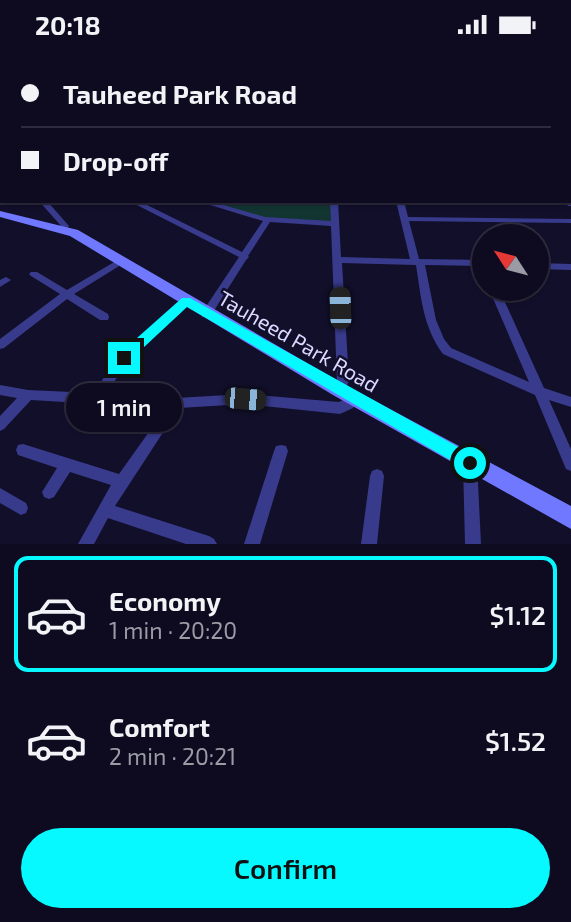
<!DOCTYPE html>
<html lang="en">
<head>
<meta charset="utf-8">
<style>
  :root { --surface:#0e0b20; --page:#171429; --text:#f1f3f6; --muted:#9b9ba5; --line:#2e2b3e; --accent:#05f9ff }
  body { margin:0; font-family:"Exo 2",sans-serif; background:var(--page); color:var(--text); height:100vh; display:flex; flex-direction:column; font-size:26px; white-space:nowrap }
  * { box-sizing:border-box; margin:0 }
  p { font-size:23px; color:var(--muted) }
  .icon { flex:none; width:38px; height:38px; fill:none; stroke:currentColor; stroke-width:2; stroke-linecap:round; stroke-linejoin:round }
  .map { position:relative; height:495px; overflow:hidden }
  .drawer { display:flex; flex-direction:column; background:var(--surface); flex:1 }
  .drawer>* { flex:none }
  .top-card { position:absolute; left:0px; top:0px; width:572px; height:154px; box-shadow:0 2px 5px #0004,0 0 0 2px var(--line); display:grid; align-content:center; height:154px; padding:0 21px; background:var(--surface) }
  .needle { width:46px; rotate:306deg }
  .tools { position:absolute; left:472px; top:175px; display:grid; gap:14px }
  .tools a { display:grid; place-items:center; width:77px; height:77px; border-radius:50%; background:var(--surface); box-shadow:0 2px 5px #0004,0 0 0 2px var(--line); font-size:35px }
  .end { position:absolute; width:32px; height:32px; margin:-16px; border:9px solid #05f9ff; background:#111; box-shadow:0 0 0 4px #111 }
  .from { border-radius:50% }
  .bubble { position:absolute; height:49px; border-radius:24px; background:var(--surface); box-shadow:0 2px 5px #0004,0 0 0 2px var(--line); font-size:23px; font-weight:600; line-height:49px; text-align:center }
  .car { position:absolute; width:21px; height:42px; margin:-21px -10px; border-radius:9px; box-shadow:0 0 5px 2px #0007; background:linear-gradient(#222 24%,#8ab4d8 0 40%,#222 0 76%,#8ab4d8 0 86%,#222 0) }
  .top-card b { display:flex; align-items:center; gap:24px; height:66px; font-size:26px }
  .top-card b+b { border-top:2px solid var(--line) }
  .top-card i { width:18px; height:18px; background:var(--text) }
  ul { padding:12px 0 0; list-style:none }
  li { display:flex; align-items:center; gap:21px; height:116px; margin:0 14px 10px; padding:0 7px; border:4px solid transparent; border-radius:14px }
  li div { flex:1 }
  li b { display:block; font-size:26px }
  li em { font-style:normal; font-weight:600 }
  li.on { border-color:var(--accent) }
  li>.icon { width:63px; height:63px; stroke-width:1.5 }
  .action { display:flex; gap:14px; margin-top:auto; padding:14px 21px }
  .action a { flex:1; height:80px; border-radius:42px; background:var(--accent); color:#111; font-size:28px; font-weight:600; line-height:80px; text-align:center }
  .status { display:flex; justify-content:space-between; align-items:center; height:49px; padding:0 35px; background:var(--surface); direction:ltr }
  .status svg { height:19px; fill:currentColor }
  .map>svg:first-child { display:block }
  .green { fill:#123531 }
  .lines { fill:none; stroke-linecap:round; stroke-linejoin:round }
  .stream { stroke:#0a294f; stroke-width:2 }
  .street { fill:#383b8c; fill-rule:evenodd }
  .secondary { fill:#7078ff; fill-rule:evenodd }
  .primary { fill:#b760ff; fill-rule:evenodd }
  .rail-casing { stroke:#05f9ff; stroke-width:2.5 }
  .rail { stroke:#120f2b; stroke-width:2; stroke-dasharray:4.5; stroke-linecap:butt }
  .route { fill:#05f9ff }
  .labels { text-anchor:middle; stroke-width:5; stroke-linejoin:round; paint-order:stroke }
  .street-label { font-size:21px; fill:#dad9ff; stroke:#120f2b }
</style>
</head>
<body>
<div class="status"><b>20:18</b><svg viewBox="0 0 49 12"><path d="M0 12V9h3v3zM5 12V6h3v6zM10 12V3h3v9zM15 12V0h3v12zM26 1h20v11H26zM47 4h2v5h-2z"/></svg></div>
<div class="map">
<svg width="571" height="495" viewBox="0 0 571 495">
  <rect width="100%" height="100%" fill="#120f2b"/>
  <path class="green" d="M202,152H334L335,175L268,170Z"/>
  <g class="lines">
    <path class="stream" d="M516,0L518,2"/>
    <g class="street">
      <path d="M0,0L4,2L1,3Z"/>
      <path d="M267,0L274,2H269Z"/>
      <path d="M449,0L460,1L396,2L398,1Z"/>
      <path d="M471,0H475L477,2H473Z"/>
      <path d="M508,0H512L514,2H510Z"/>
      <path d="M519,0H555L556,1L519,2Z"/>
      <rect x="0" y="15" width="2" height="2"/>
      <rect x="0" y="25" width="2" height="2"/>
      <path d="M2,75V79L0,80V76Z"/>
      <rect x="570" y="81" width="1" height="4"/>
      <path d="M0,105L2,106V110L0,109Z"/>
      <path d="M570,150H571V157H568L565,152H570Z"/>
      <path d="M39,152H47L69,177L66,182H60L59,180L61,177Z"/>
      <path d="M129,152H139L242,203L263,172L197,152H210L265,168L331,172L330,152H338L341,208L410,210L396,152H404L408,168L571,170V174L409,172L419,210L485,211V217L425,216L436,271L444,290L451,299L529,333L489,240H499L544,339L571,348V358L549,351L571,400V422L566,420L535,346L443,305C423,278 421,248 416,216L342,214L349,332L343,345L339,346L335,345L333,341L337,332L331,177L270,173L248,207L249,208L246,211L210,268H202L201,265L239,208Z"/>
      <path d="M121,209L124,210L125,212L124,214L74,245L108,265L109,268L108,271H100L67,250L4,299L0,300V290L60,245L31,227L29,225L31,223H37L67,241Z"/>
      <path d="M537,214L571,215V221L537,220Z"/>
      <path d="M6,228L11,231L0,238V231Z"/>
      <path d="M186,249L191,252L189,254L128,312L106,345L176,349L245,345L339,353C345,351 347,346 353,344L357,345L359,349L353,359L340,365L245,355L179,359L115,457L209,487L214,490L217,495H186L108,469L94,495H78L111,436L70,423L54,448L49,450L44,448L42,443L57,419L18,406L16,401L18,396L23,395L119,425L166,359L31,351L4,380L0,382V367L17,349L0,346V336L28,341L93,344L120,306L183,250Z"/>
      <path d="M281,396L286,397L288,402L260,495H244L274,402L276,397Z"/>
      <path d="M470,407L475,409L477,414L481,495H465L463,414L465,409Z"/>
      <path d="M377,420L382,422L384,427L377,495H361L370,427L372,422Z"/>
      <path d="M0,439L26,454L28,459L26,464L21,466L0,454Z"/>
    </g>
    <g class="secondary">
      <path d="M90,0H97L88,2Z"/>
      <path d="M252,0H260L249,2Z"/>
      <path d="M0,46H2L0,52Z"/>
      <path d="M0,85H2L0,91Z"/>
      <path d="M0,162L78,181L345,336L571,457V480L333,346L70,187L0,168Z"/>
    </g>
    <g class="primary">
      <path d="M549,0H556L558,2H550Z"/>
      <rect x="570" y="2" width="1" height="4"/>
    </g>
    <g class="rail-casing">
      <path id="rail" d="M558,0L561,2"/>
    </g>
    <use href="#rail" class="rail"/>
  </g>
  <path class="route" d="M182,249H190L476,408V419H464L187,258L128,313H119V305Z"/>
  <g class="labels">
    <g class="street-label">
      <text transform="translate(298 293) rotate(30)" y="7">Tauheed Park Road</text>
    </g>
  </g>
</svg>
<div class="tools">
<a><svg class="needle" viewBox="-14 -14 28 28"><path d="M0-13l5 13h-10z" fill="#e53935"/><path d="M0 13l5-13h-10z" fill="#9b9ba5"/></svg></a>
</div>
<i class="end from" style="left:470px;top:414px"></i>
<i class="end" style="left:124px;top:309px"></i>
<div class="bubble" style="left:66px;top:334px;width:116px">1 min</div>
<i class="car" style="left:340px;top:259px;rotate:358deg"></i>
<i class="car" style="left:245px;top:350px;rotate:95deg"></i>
<div class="top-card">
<b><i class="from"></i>Tauheed Park Road</b>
<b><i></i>Drop-off</b>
</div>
</div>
<section class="drawer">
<ul>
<li class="on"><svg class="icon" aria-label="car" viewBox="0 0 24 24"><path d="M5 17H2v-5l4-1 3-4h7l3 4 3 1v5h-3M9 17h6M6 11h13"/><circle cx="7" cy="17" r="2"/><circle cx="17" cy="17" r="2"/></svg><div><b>Economy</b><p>1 min · 20:20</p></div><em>$1.12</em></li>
<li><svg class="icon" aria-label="car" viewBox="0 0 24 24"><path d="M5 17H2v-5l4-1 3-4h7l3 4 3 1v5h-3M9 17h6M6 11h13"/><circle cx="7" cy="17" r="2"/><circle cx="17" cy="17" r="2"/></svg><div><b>Comfort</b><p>2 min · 20:21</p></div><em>$1.52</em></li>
</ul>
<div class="action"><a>Confirm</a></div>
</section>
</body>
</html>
